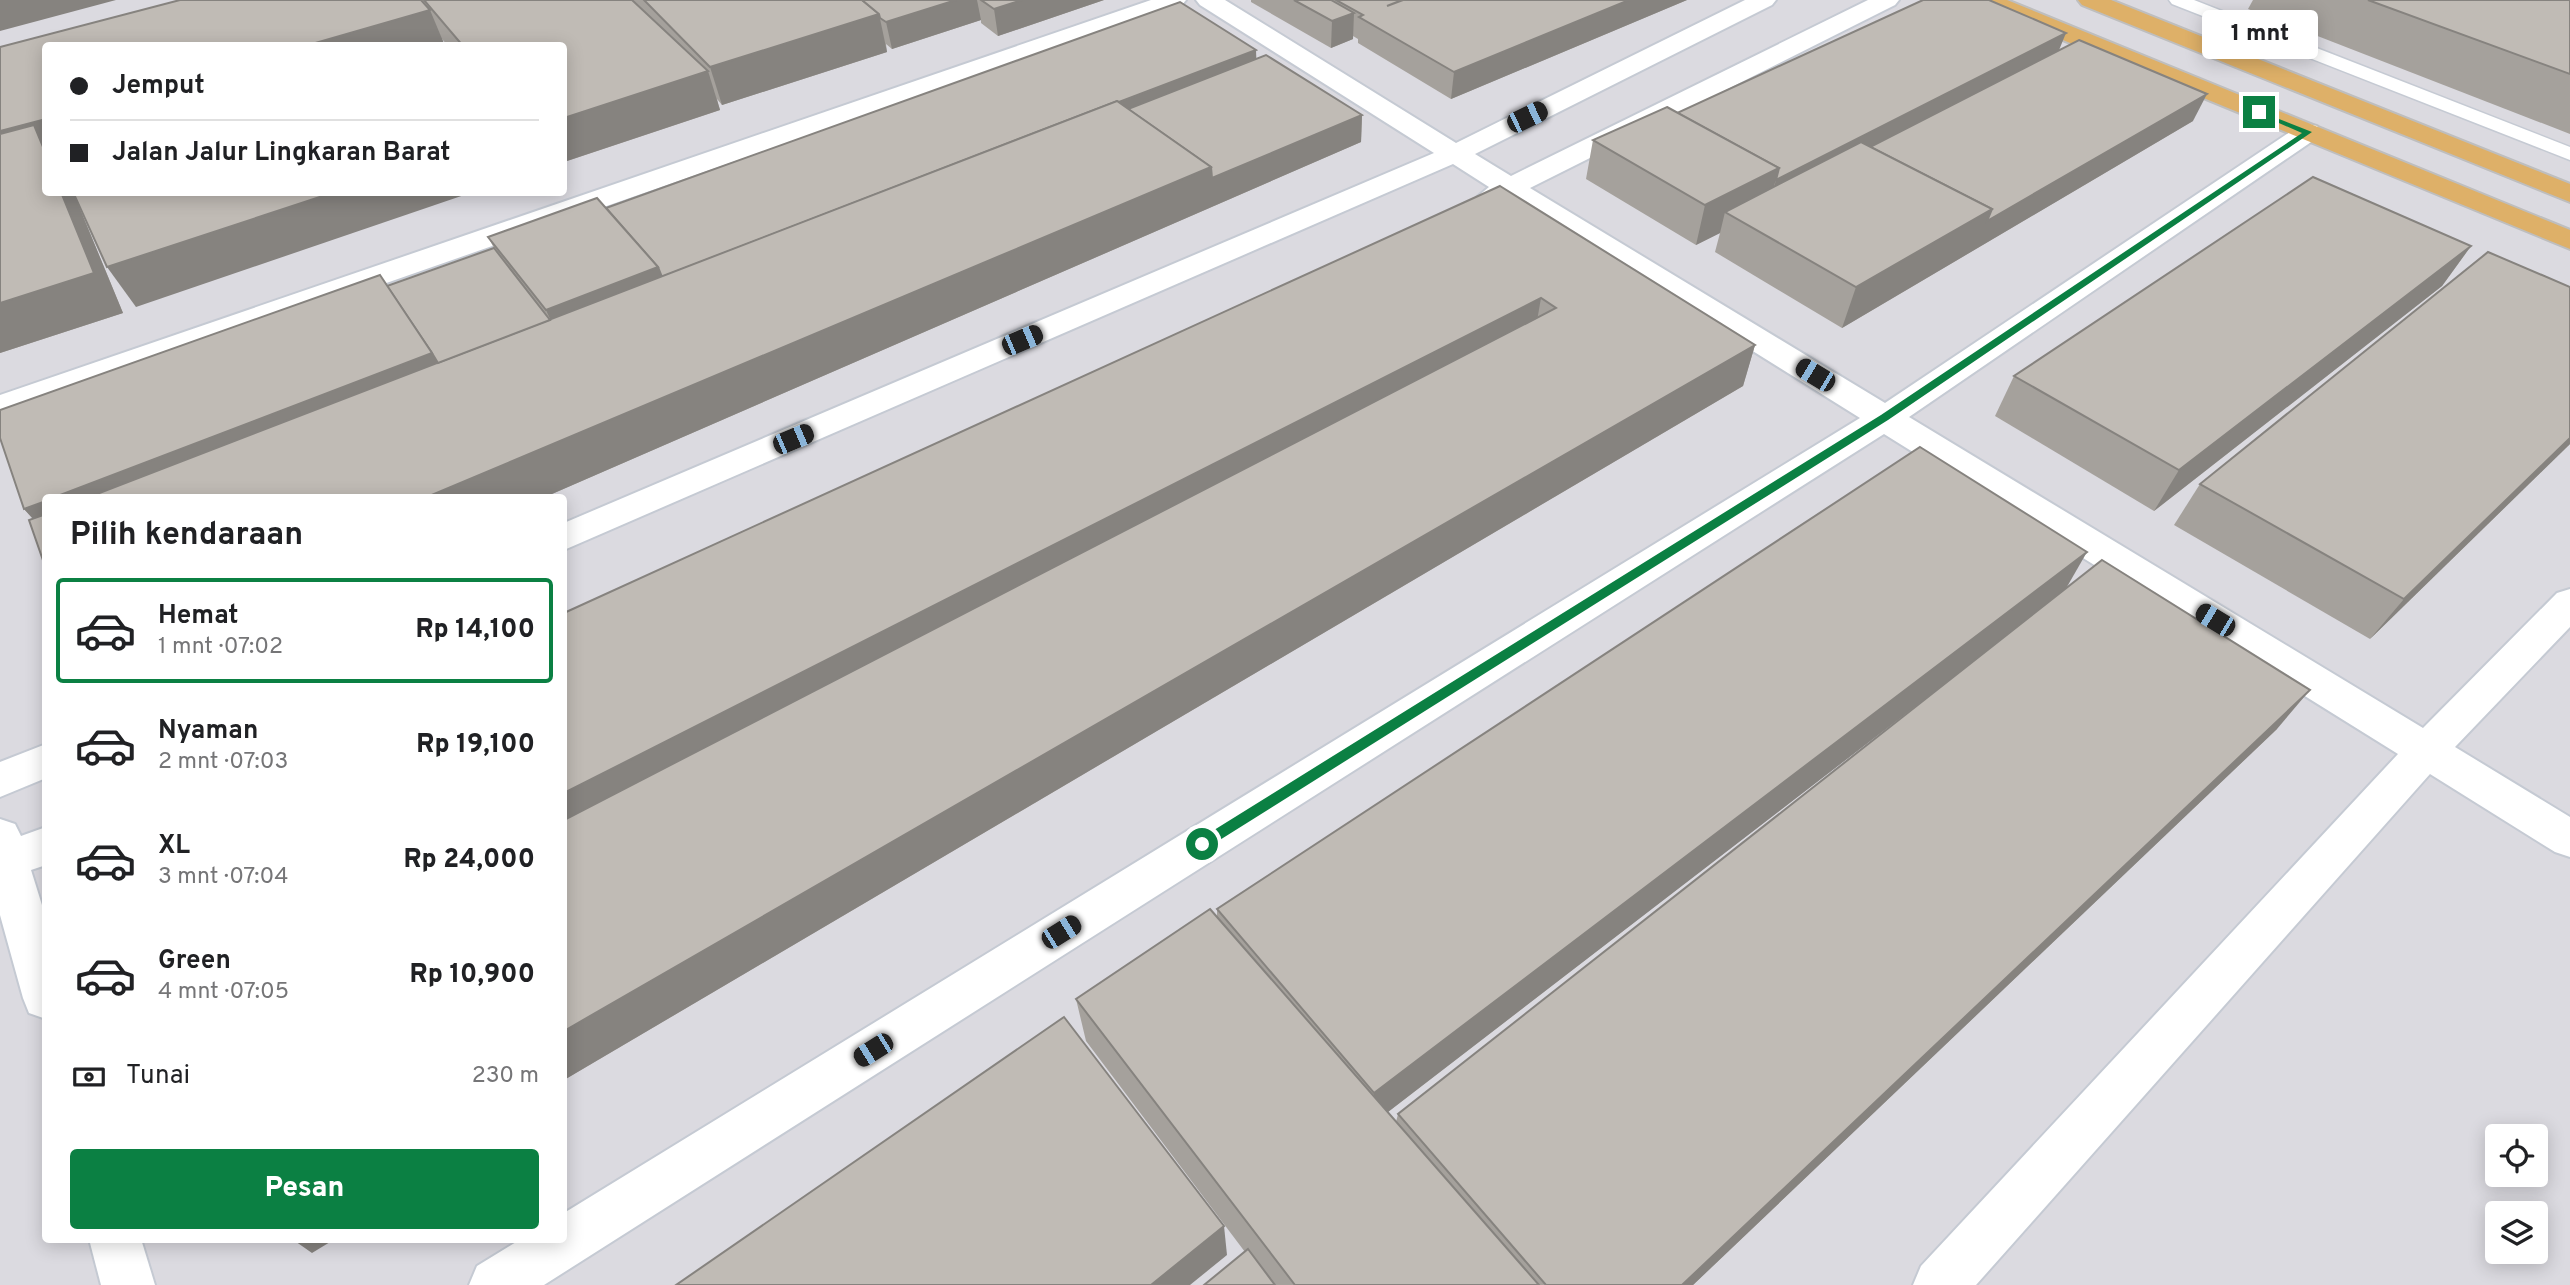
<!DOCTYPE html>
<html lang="id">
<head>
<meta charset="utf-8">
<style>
  :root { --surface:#fff; --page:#f6f6f6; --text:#202124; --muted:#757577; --line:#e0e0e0; --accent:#0b8043 }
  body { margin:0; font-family:Overpass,sans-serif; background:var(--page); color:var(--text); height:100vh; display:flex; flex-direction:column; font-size:26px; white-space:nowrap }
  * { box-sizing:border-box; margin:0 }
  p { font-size:23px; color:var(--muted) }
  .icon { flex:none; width:38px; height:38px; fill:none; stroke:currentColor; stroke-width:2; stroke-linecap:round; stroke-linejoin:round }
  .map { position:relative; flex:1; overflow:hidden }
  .panel { position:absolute; left:42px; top:494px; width:525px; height:749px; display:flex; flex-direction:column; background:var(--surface); border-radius:7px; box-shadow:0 4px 18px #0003 }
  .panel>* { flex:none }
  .banner { position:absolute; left:42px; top:42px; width:525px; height:154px; border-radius:7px; box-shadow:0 4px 18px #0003; display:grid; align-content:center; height:154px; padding:0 28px; background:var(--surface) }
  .buttons { position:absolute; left:2485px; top:1124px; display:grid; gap:14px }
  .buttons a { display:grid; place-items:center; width:63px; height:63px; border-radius:7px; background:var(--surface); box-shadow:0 4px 18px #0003; font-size:35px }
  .end { position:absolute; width:32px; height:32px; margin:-16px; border:9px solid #0b8043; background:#fff; box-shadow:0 0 0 4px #fff }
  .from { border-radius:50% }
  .bubble { position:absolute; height:49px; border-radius:7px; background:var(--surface); box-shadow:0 4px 18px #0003; font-size:23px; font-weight:800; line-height:49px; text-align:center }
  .car { position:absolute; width:21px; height:42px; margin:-21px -10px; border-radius:9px; box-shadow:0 0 5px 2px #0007; background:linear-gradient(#222 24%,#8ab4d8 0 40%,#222 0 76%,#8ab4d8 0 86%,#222 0) }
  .banner b { display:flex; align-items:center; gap:24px; height:66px; font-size:26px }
  .banner b+b { border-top:2px solid var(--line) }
  .banner i { width:18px; height:18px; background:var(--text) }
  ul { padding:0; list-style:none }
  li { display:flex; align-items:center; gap:21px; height:105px; margin:0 14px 10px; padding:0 14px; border:4px solid transparent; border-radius:7px }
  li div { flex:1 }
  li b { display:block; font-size:26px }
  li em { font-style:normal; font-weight:800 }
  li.active { border-color:var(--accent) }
  li>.icon { width:63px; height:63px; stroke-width:1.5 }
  h2 { padding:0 28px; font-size:32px; line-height:84px }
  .pay { display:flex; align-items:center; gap:18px; height:77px; padding:0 28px; font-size:26px }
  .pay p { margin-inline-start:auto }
  .primary-button { display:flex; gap:14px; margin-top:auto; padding:14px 28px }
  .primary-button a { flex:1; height:80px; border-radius:7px; background:var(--accent); color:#fff; font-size:28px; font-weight:800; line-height:80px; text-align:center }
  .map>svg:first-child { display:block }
  .industrial { fill:#dbdae0; fill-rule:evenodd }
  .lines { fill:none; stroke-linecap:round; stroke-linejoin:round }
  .lane-casing { stroke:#c5cad3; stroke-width:3 }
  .street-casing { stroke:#c5cad3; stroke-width:4 }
  .primary-casing { stroke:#bebebe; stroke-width:4 }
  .lane { fill:#fff; fill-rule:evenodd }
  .street { fill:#fff; fill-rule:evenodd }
  .primary { fill:#deb068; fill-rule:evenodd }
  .wall { fill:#a5a19c; fill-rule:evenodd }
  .shaded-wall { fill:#86837f }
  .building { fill:#c0bbb5; stroke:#86837f; stroke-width:2 }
  .route { fill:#0b8043 }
</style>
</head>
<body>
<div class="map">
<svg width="2570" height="1285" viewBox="0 0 2570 1285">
  <rect width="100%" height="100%" fill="#e8dfda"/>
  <path class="industrial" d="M0,0H2570V1285H0ZM46,46H564V192H46ZM46,497H564V1239H46ZM2497,1136H2536V1174H2497ZM2497,1213H2536V1251H2497Z"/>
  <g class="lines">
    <g class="lane-casing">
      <path id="lane" d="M2169,0H2194L2570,147V160L2172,4Z"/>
    </g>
    <g class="street-casing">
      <g id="street">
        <path d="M1151,0H1186L1182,5L0,418V395Z"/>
        <path d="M1196,0H1225L1456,143L1745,0H1776L1772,5L1475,154L1511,176L1868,0H1899L1895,5L1530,188L1885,403L2299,126L2308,124L2317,126L2321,132L2317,138L1909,417L2423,728L2557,593L2570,589V627L2455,747L2570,817V857L2555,852L2430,774L1976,1285H1913L1921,1266L2398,754L1884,434L544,1285H469L477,1266L521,1239H564V1213L1860,418L1509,199L1491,205L1481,203L1477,197L1489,187L1453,164L564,550V523L1434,153L1200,5Z"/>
        <path d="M46,744V778L0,797V762Z"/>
        <path d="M0,819L15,824L21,836L46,827V865L31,870L46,918V1019L29,1013L23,998L0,915Z"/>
        <path d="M89,1239H141L155,1285H101Z"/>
      </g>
    </g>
    <g class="primary-casing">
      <g id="primary">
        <path d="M1974,0H2007L2570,230V249L1978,5Z"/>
        <path d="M2078,0H2111L2570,184V202L2082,5Z"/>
      </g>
    </g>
    <use href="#lane" class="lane"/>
    <use href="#street" class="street"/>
    <use href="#primary" class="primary"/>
  </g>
  <g class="wall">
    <path d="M180,0H1104L998,36L981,23V20L892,49L886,44L887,52L722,105L717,99L720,110L564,162V46H448L442,39L445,46H46V192H73L123,313L0,353V47Z"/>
    <path d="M1251,0H1687L1451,99L1358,43V39L1353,36V39L1331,48L1251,2Z"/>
    <path d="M2253,0H2570V134L2248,9Z"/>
    <path d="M1180,2L1256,50V59L1266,55L1362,115L1361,142L545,497H46V569L29,520L33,519L24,509L0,438V410L380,275L387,286L494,248L488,237L597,198L606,208Z"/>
    <path d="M2059,50L2193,121L1842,328L1715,252L1720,233L1696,245L1586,179L1593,140L1677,113Z"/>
    <path d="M1500,186L1755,345L1743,386L564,1080V613Z"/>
    <path d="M2471,246L2442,286L2154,511L1995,416L2014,376Z"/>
    <path d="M2570,444L2370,639L2174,525L2200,484Z"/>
    <path d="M2066,588L2277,729L1693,1285H1204L1245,1252L1086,1041L1076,999L1217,917V909ZM1939,688L1398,1114L1396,1122L1388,1112Z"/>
  </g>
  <g class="shaded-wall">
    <path d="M0,0H116L0,31Z"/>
    <path d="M956,0H977L981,20L892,49L886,22Z"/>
    <path d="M981,0H1104L998,36L994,9Z"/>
    <path d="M1629,0H1687L1451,99L1454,72Z"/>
    <path d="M430,10L445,46H305Z"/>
    <path d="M1354,13L1353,39L1331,48L1332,21Z"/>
    <path d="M879,14L887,52L722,105L710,67Z"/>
    <path d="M2066,33L2055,60L1768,208L1776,180Z"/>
    <path d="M1256,50L1257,76L662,278Z"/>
    <path d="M708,71L720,110L564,162V118Z"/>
    <path d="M2207,94L2193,121L1842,328L1856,287L1992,209Z"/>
    <path d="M1362,115L1361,142L545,497H427L1211,167Z"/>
    <path d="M46,119V165L0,179V131Z"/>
    <path d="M1779,168L1768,208L1725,212L1720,233L1696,245L1705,205Z"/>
    <path d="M61,192H73L123,313L0,353V303Z"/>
    <path d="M335,192H473L136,307L107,267Z"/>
    <path d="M2471,246L2442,286L2154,511L2179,470Z"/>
    <path d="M658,267L673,307L192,497H55L432,353L551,321L546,310Z"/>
    <path d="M1541,298L1534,338L564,844V793Z"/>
    <path d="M1755,345L1743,386L564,1080V1031Z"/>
    <path d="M2570,438V444L2370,639L2404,599Z"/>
    <path d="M46,501V533L24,509Z"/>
    <path d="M2087,552L2064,592L1371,1125L1374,1093Z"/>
    <path d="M2310,690L2277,729L1693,1285H1682Z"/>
    <path d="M1224,1226L1227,1255L1190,1285H1151Z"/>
    <path d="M292,1239H335L312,1253Z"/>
  </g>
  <g class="building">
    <path d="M180,0H421L430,10L305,46H46V119L0,131V47Z"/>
    <path d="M424,0H632L708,71L564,118V46H463Z"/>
    <path d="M644,0H862L879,14L710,67Z"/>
    <path d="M862,0H956L886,22L880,18L879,14Z"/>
    <path d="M981,0H1022L994,9Z"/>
    <path d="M1294,0H1331L1354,13L1332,21Z"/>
    <path d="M1336,0H1402L1387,6L1403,0H1629L1454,72L1359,17L1363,15Z"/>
    <path d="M1923,0H1989L2066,33L1776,180L1779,168L1677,113Z"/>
    <path d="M2368,0H2570V74Z"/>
    <path d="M1180,2L1256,50L1119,102L1117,101L662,277L658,267L606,208Z"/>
    <path d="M2079,40L2207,94L1987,221L1992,209L1870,147Z"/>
    <path d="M1266,55L1362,115L1212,178L1211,167L1128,109Z"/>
    <path d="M1117,101L1211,167L427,497H89Z"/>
    <path d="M1667,107L1779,168L1705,205L1593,140Z"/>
    <path d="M34,125L46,154V192H61L94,273L0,303V134Z"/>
    <path d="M1861,142L1992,209L1856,287L1725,212Z"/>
    <path d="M2313,177L2471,246L2179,470L2014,376Z"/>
    <path d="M1500,186L1755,345L564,1031V820L1556,308L1541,298L564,793V613Z"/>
    <path d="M73,192H335L107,267Z"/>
    <path d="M597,198L658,267L546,310L488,237Z"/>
    <path d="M494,248L550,320L438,363L432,353L387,286Z"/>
    <path d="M2488,252L2570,287V438L2404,599L2200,484Z"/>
    <path d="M380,275L432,353L55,497H46V501L24,509L0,438V410Z"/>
    <path d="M1920,447L2087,552L1374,1093L1217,909Z"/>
    <path d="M46,514V569L29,520Z"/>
    <path d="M2102,560L2310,690L1682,1285H1546L1398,1114Z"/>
    <path d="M1210,909L1539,1285H1295L1076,999Z"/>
    <path d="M1064,1017L1224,1226L1151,1285H676Z"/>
    <path d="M1248,1249L1275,1285H1204Z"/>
  </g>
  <path class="route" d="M2256,110L2312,132L1888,420L1207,848H1198V840L1881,415L2302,133L2256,113Z"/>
</svg>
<div class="buttons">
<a><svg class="icon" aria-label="locate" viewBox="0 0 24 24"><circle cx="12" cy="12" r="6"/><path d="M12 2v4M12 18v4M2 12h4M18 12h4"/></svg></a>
<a><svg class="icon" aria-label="layers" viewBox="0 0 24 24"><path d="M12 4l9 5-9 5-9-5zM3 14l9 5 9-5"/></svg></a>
</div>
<i class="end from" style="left:1202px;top:844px"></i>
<i class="end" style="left:2259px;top:112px"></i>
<div class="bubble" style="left:2202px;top:10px;width:116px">1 mnt</div>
<i class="car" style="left:1527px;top:117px;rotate:64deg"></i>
<i class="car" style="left:1022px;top:340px;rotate:67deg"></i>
<i class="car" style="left:1815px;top:375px;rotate:301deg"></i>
<i class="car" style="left:793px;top:439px;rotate:67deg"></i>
<i class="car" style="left:2215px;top:620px;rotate:301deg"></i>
<i class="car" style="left:1061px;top:932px;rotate:58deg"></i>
<i class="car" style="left:873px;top:1050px;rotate:238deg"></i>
<div class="banner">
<b><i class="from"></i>Jemput</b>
<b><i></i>Jalan Jalur Lingkaran Barat</b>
</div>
<section class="panel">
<h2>Pilih kendaraan</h2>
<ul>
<li class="active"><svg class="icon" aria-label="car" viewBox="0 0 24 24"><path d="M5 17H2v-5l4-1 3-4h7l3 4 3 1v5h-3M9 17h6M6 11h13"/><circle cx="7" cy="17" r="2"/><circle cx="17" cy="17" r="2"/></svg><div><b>Hemat</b><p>1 mnt · 07:02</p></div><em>Rp 14,100</em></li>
<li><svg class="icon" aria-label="car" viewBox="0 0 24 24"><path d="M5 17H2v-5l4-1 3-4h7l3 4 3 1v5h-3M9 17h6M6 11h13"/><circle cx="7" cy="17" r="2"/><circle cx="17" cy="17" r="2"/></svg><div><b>Nyaman</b><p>2 mnt · 07:03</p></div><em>Rp 19,100</em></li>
<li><svg class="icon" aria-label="car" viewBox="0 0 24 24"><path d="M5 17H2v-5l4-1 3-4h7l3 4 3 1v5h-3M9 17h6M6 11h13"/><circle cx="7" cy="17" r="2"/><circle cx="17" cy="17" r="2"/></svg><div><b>XL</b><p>3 mnt · 07:04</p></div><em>Rp 24,000</em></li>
<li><svg class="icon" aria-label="car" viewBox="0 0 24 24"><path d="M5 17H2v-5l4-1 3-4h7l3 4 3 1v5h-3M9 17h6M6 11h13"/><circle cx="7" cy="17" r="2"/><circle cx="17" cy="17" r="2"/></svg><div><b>Green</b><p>4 mnt · 07:05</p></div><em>Rp 10,900</em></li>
</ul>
<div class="pay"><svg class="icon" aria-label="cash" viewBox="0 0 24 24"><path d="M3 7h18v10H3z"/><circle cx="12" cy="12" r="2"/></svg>Tunai<p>230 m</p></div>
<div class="primary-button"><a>Pesan</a></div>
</section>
</div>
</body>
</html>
